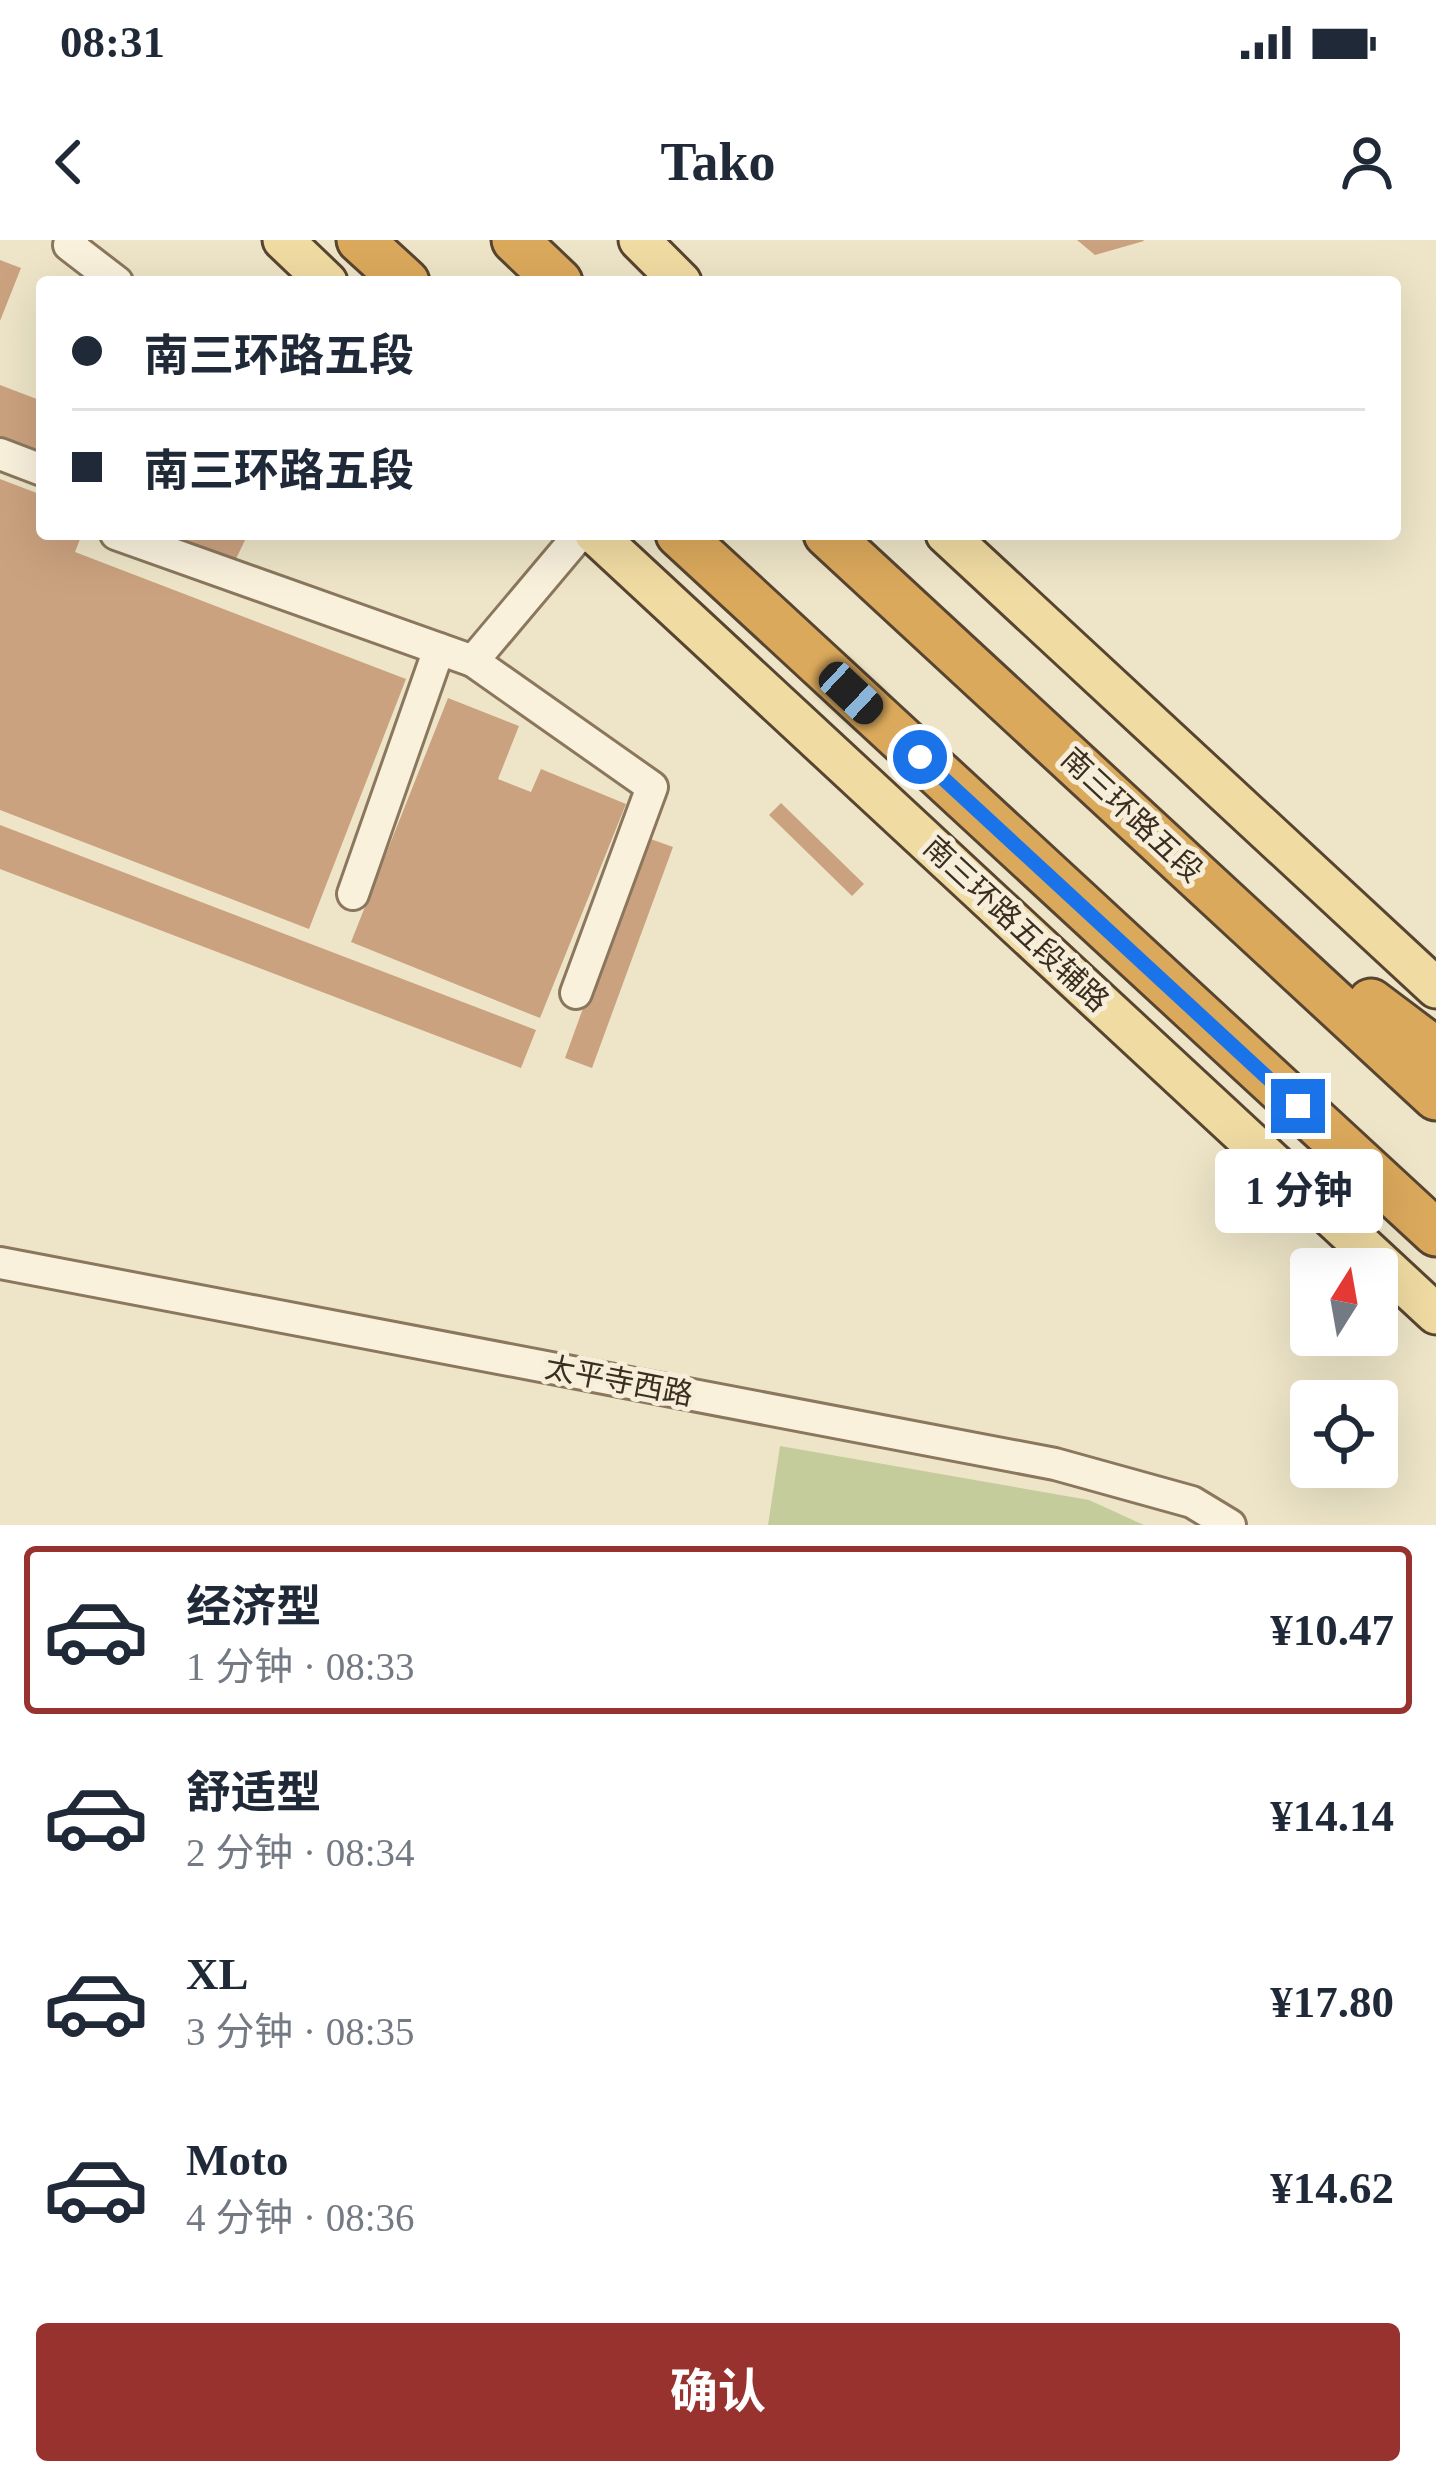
<!DOCTYPE html>
<html lang="zh">
<head>
<meta charset="utf-8">
<style>
  :root { --surface:#fff; --page:#f2f2f3; --text:#1f2937; --muted:#747a83; --line:#e0e1e3; --accent:#98322e }
  body { margin:0; font-family:"Times New Roman","Noto Sans SC",serif; background:var(--page); color:var(--text); height:100vh; display:flex; flex-direction:column; font-size:45px; white-space:nowrap }
  * { box-sizing:border-box; margin:0 }
  p { font-size:39px; color:var(--muted) }
  .icon { flex:none; width:66px; height:66px; fill:none; stroke:currentColor; stroke-width:2; stroke-linecap:round; stroke-linejoin:round }
  .map { position:relative; height:1285px; overflow:hidden }
  .panel { display:flex; flex-direction:column; background:var(--surface); flex:1 }
  .panel>* { flex:none }
  .top-card { position:absolute; left:36px; top:36px; width:1365px; height:264px; border-radius:12px; box-shadow:0 12px 48px #0002; display:grid; align-content:center; height:264px; padding:0 36px; background:var(--surface) }
  .needle { width:78px; rotate:11deg }
  .buttons { position:absolute; left:1290px; top:1008px; display:grid; gap:24px }
  .buttons a { display:grid; place-items:center; width:108px; height:108px; border-radius:12px; background:var(--surface); box-shadow:0 12px 48px #0002; font-size:60px }
  .end { position:absolute; width:54px; height:54px; margin:-27px; border:15px solid #1a73e8; background:#fff; box-shadow:0 0 0 6px #fff }
  .from { border-radius:50% }
  .bubble { position:absolute; height:84px; border-radius:12px; background:var(--surface); box-shadow:0 12px 48px #0002; font-size:39px; font-weight:700; line-height:84px; text-align:center }
  .car { position:absolute; width:36px; height:72px; margin:-36px -18px; border-radius:15px; box-shadow:0 0 9px 3px #0007; background:linear-gradient(#222 24%,#8ab4d8 0 40%,#222 0 76%,#8ab4d8 0 86%,#222 0) }
  .top-card b { display:flex; align-items:center; gap:42px; height:114px; font-size:45px }
  .top-card b+b { border-top:3px solid var(--line) }
  .top-card i { width:30px; height:30px; background:var(--text) }
  ul { padding:21px 0 0; list-style:none }
  li { display:flex; align-items:center; gap:36px; height:168px; margin:0 24px 18px; padding:0 12px; border:6px solid transparent; border-radius:12px }
  li div { flex:1 }
  li b { display:block; font-size:45px }
  li em { font-style:normal; font-weight:700 }
  li.selected { border-color:var(--accent) }
  li>.icon { width:108px; height:108px; stroke-width:1.5 }
  .cta { display:flex; gap:24px; margin-top:auto; padding:24px 36px }
  .cta a { flex:1; height:138px; border-radius:12px; background:var(--accent); color:#fff; font-size:48px; font-weight:700; line-height:138px; text-align:center }
  .status { display:flex; justify-content:space-between; align-items:center; height:84px; padding:0 60px; background:var(--surface); direction:ltr }
  .status svg { height:33px; fill:currentColor }
  header { display:flex; justify-content:space-between; align-items:center; height:156px; padding:0 36px; background:var(--surface); font-size:54px; font-weight:700 }
  .map>svg:first-child { display:block }
  .green { fill:#c5cc9c }
  .building { fill:#cba27f }
  .lines { fill:none; stroke-linecap:round; stroke-linejoin:round }
  .minor-casing { stroke:#8a775d; stroke-width:36 }
  .major-casing { stroke:#584531; stroke-width:45 }
  .highway-casing { stroke:#584531; stroke-width:51 }
  .minor { stroke:#f9f1dc; stroke-width:30 }
  .major { stroke:#f0dba2; stroke-width:39 }
  .highway { stroke:#dba95c; stroke-width:45 }
  .route { stroke:#1a73e8; stroke-width:15 }
  .labels { text-anchor:middle; stroke-width:10; stroke-linejoin:round; paint-order:stroke }
  .street-label { font-size:30px; fill:#3b2e20; stroke:#f6eed8 }
</style>
</head>
<body>
<div class="status"><b>08:31</b><svg viewBox="0 0 49 12"><path d="M0 12V9h3v3zM5 12V6h3v6zM10 12V3h3v9zM15 12V0h3v12zM26 1h20v11H26zM47 4h2v5h-2z"/></svg></div>
<header><svg class="icon" aria-label="back" viewBox="0 0 24 24"><path d="M15 5l-7 7 7 7"/></svg>Tako<svg class="icon" aria-label="person" viewBox="0 0 24 24"><circle cx="12" cy="8" r="4"/><path d="M4 21q1-7 8-7t8 7"/></svg></header>
<div class="map">
<svg width="1436" height="1285" viewBox="0 0 1436 1285">
  <rect width="100%" height="100%" fill="#eee5c8"/>
  <path class="green" d="M780,1206L1089,1260L1144,1285H768Z"/>
  <g class="building">
    <path d="M1077,0H1143L1144,1L1095,15Z"/>
    <path d="M0,20L21,28L0,81Z"/>
    <path d="M0,145L42,161V215L0,198Z"/>
    <path d="M0,239L42,255V294H82L75,312L406,439L309,689L0,570Z"/>
    <path d="M150,294H248L233,325Z"/>
    <path d="M448,458L519,486L498,539L531,552L541,529L626,564L540,778L351,702Z"/>
    <path d="M781,563L864,644L852,656L769,575Z"/>
    <path d="M0,585L536,790L521,828L0,629Z"/>
    <path d="M645,597L673,607L592,828L565,818Z"/>
  </g>
  <g class="lines">
    <g class="minor-casing">
      <g id="minor">
        <path d="M73,0L69,5L117,42"/>
        <path d="M0,214L42,230"/>
        <path d="M116,294L473,421L580,294"/>
        <path d="M473,421L652,547L576,753"/>
        <path d="M353,654L439,409"/>
        <path d="M0,1023L1055,1224L1192,1262L1230,1285"/>
      </g>
    </g>
    <g class="major-casing">
      <g id="major">
        <path d="M283,0L327,42"/>
        <path d="M639,0L681,42"/>
        <path d="M595,294L1436,1074"/>
        <path d="M946,294L1436,748"/>
      </g>
    </g>
    <g class="highway-casing">
      <g id="highway">
        <path d="M360,0L406,42"/>
        <path d="M515,0L559,42"/>
        <path d="M679,294L1436,993"/>
        <path d="M827,294L1436,857"/>
        <path d="M1371,762L1436,811"/>
      </g>
    </g>
    <use href="#minor" class="minor"/>
    <use href="#major" class="major"/>
    <use href="#highway" class="highway"/>
  </g>
  <g class="lines">
    <path class="route" d="M920,517L1298,866"/>
  </g>
  <g class="labels">
    <g class="street-label">
      <text transform="translate(1132 575) rotate(43)" y="10">南三环路五段</text>
      <text transform="translate(1016 684) rotate(43)" y="10">南三环路五段辅路</text>
      <text transform="translate(619 1141) rotate(11)" y="10">太平寺西路</text>
    </g>
  </g>
</svg>
<div class="buttons">
<a><svg class="needle" viewBox="-14 -14 28 28"><path d="M0-13l5 13h-10z" fill="#e53935"/><path d="M0 13l5-13h-10z" fill="#747a83"/></svg></a>
<a><svg class="icon" aria-label="locate" viewBox="0 0 24 24"><circle cx="12" cy="12" r="6"/><path d="M12 2v4M12 18v4M2 12h4M18 12h4"/></svg></a>
</div>
<i class="end from" style="left:920px;top:517px"></i>
<i class="end" style="left:1298px;top:866px"></i>
<div class="bubble" style="left:1215px;top:909px;width:168px">1 分钟</div>
<i class="car" style="left:851px;top:453px;rotate:133deg"></i>
<div class="top-card">
<b><i class="from"></i>南三环路五段</b>
<b><i></i>南三环路五段</b>
</div>
</div>
<section class="panel">
<ul>
<li class="selected"><svg class="icon" aria-label="car" viewBox="0 0 24 24"><path d="M5 17H2v-5l4-1 3-4h7l3 4 3 1v5h-3M9 17h6M6 11h13"/><circle cx="7" cy="17" r="2"/><circle cx="17" cy="17" r="2"/></svg><div><b>经济型</b><p>1 分钟 · 08:33</p></div><em>¥10.47</em></li>
<li><svg class="icon" aria-label="car" viewBox="0 0 24 24"><path d="M5 17H2v-5l4-1 3-4h7l3 4 3 1v5h-3M9 17h6M6 11h13"/><circle cx="7" cy="17" r="2"/><circle cx="17" cy="17" r="2"/></svg><div><b>舒适型</b><p>2 分钟 · 08:34</p></div><em>¥14.14</em></li>
<li><svg class="icon" aria-label="car" viewBox="0 0 24 24"><path d="M5 17H2v-5l4-1 3-4h7l3 4 3 1v5h-3M9 17h6M6 11h13"/><circle cx="7" cy="17" r="2"/><circle cx="17" cy="17" r="2"/></svg><div><b>XL</b><p>3 分钟 · 08:35</p></div><em>¥17.80</em></li>
<li><svg class="icon" aria-label="car" viewBox="0 0 24 24"><path d="M5 17H2v-5l4-1 3-4h7l3 4 3 1v5h-3M9 17h6M6 11h13"/><circle cx="7" cy="17" r="2"/><circle cx="17" cy="17" r="2"/></svg><div><b>Moto</b><p>4 分钟 · 08:36</p></div><em>¥14.62</em></li>
</ul>
<div class="cta"><a>确认</a></div>
</section>
</body>
</html>
